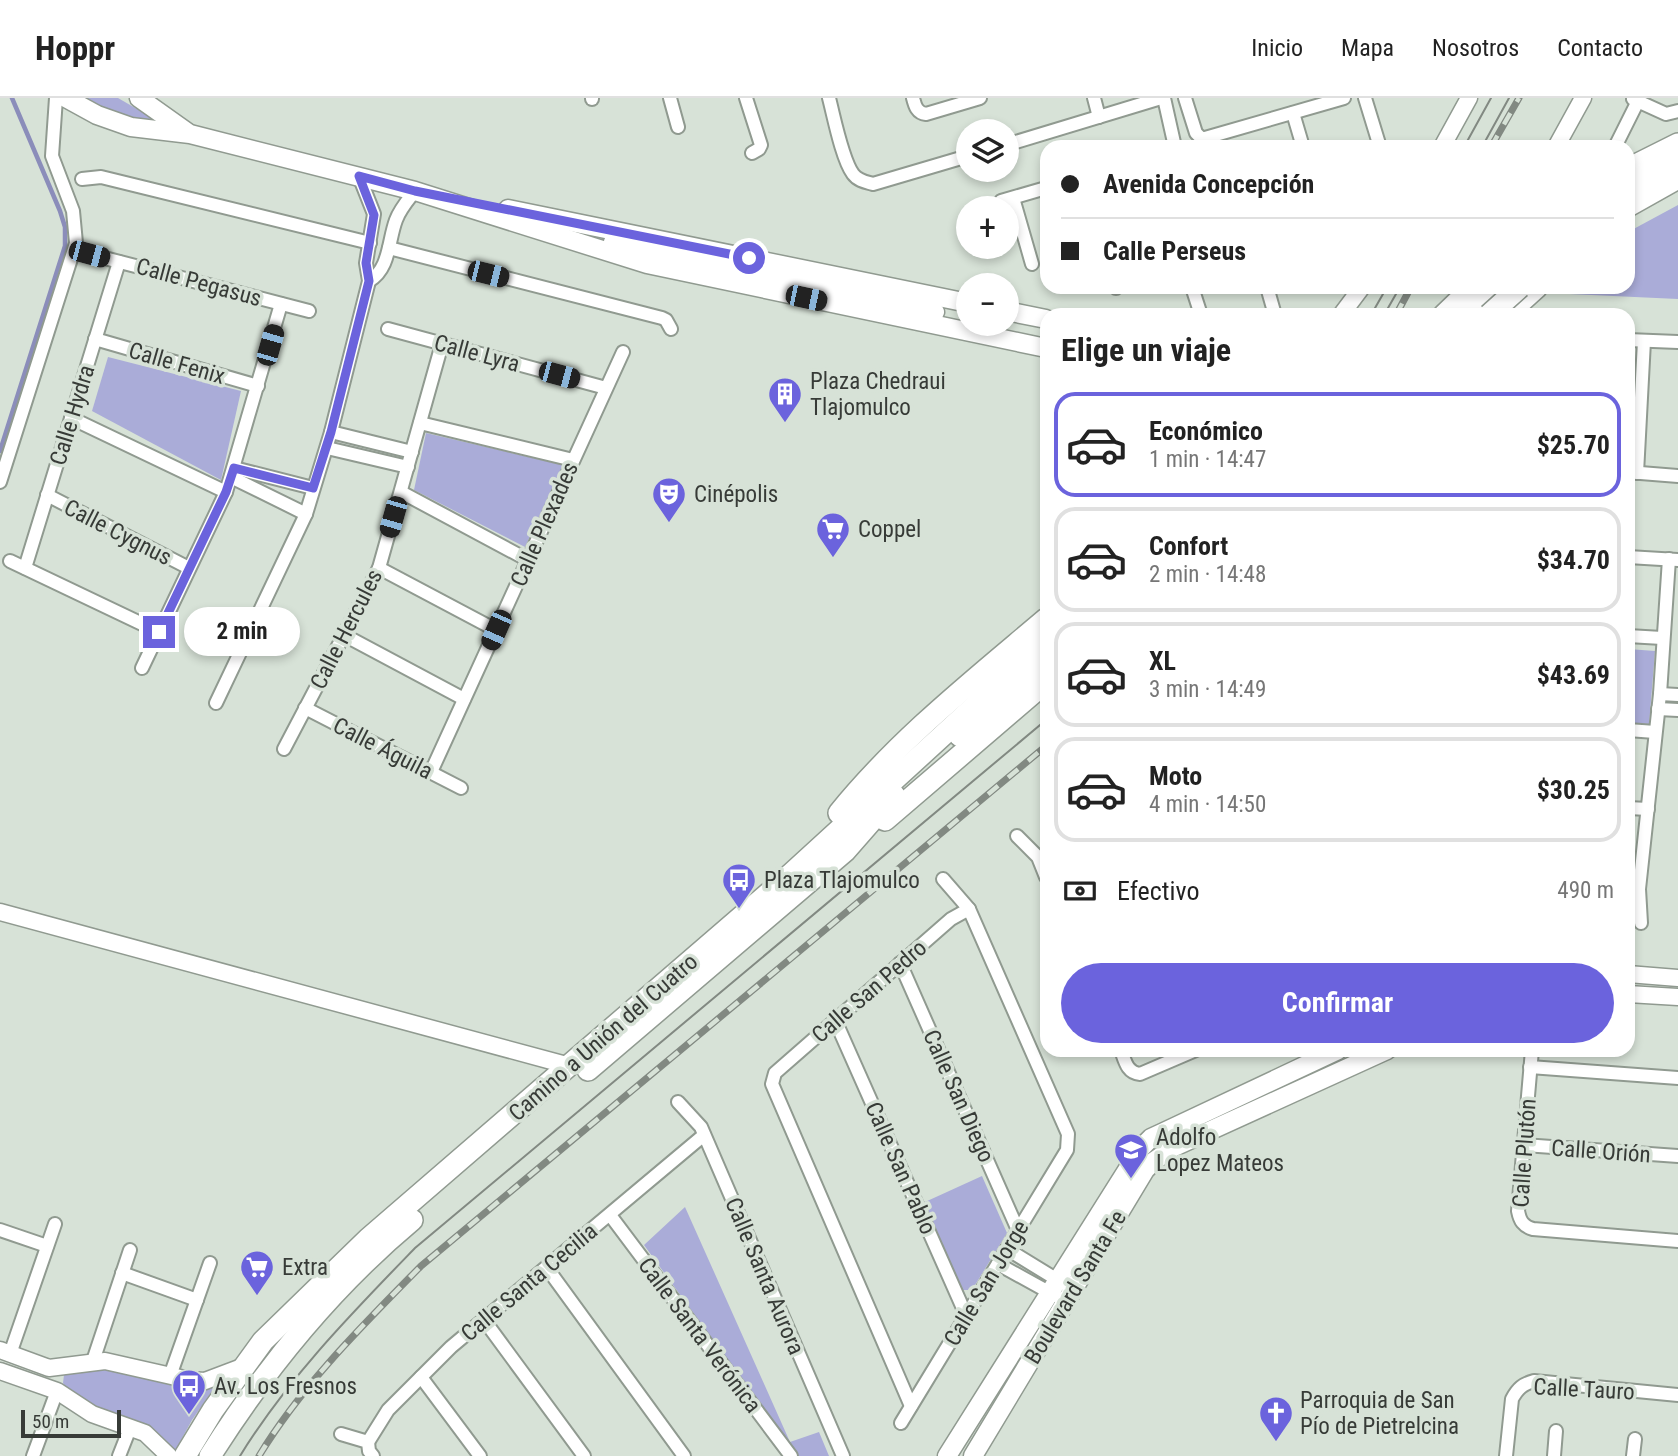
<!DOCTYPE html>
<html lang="es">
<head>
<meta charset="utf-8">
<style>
  :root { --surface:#fff; --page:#f2f2f2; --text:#222; --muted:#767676; --line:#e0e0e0; --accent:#6b63dd }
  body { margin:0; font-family:"Roboto Condensed",sans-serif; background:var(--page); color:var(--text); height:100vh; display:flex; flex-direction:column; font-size:26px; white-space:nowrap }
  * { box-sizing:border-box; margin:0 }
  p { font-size:23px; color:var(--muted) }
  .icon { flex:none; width:38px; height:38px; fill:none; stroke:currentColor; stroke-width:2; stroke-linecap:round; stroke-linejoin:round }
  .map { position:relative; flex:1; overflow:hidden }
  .panel { position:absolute; left:1040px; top:210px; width:595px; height:749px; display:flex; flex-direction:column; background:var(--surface); border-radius:21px; box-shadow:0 4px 10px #0003 }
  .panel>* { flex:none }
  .banner { position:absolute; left:1040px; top:42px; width:595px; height:154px; border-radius:21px; box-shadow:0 4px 10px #0003; display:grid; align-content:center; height:154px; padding:0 21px; background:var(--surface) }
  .tools { position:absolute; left:956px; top:21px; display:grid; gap:14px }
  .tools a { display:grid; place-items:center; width:63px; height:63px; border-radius:50%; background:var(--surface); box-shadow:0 4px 10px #0003; font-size:35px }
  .scale { position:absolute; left:21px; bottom:18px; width:100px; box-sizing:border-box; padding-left:7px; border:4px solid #373b37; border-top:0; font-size:19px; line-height:24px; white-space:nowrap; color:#373b37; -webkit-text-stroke:5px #d7e2d7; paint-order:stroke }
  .end { position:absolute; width:32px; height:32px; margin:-16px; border:9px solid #6b63dd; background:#fff; box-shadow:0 0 0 4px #fff }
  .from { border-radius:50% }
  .bubble { position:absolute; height:49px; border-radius:24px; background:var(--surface); box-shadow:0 4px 10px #0003; font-size:23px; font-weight:700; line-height:49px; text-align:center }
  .car { position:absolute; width:21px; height:42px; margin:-21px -10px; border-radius:9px; box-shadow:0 0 5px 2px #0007; background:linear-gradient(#222 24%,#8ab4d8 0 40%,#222 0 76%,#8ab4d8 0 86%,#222 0) }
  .banner b { display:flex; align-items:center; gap:24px; height:66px; font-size:26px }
  .banner b+b { border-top:2px solid var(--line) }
  .banner i { width:18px; height:18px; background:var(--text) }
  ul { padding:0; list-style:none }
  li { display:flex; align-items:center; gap:21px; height:105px; margin:0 14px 10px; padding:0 7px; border:4px solid var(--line); border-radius:21px }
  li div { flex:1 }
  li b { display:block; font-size:26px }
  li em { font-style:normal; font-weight:700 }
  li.selected { border-color:var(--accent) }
  li>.icon { width:63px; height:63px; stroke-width:1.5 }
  h2 { padding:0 21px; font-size:32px; line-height:84px }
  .pay { display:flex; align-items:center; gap:18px; height:77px; padding:0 21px; font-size:26px }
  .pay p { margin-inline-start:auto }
  .cta { display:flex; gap:14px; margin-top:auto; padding:14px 21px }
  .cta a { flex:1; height:80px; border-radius:42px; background:var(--accent); color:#fff; font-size:28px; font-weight:700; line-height:80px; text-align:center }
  header { display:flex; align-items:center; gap:42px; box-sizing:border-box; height:98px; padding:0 35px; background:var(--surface); border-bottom:2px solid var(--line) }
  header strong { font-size:33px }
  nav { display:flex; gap:38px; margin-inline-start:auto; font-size:24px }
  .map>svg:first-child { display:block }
  .green { fill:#aaacd8 }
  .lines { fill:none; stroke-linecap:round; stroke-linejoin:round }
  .stream { stroke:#8b8dba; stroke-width:4.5 }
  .minor-casing { stroke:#909a90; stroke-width:16 }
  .tertiary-casing { stroke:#909a90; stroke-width:19 }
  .secondary-casing { stroke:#909a90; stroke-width:21 }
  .primary-casing { stroke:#909a90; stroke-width:24 }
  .minor { stroke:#fff; stroke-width:12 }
  .tertiary { stroke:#fff; stroke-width:16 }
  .secondary { stroke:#fff; stroke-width:18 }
  .primary { stroke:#fff; stroke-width:21 }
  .tram { stroke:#828982; stroke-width:2 }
  .rail-casing { stroke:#828982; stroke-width:7 }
  .rail { stroke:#d7e2d7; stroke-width:4.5; stroke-dasharray:13; stroke-linecap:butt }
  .primary-bridge-casing { stroke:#909a90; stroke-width:24; stroke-linecap:butt }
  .primary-bridge { stroke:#fff; stroke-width:21 }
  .route { stroke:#6b63dd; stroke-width:9 }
  .labels { text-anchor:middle; stroke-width:7; stroke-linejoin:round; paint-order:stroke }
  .street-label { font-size:23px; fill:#373b37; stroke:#d7e2d7 }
  .poi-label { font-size:23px; fill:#373b37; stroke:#d7e2d7; text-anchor:start }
</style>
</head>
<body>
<header>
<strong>Hoppr</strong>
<nav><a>Inicio</a><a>Mapa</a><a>Nosotros</a><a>Contacto</a></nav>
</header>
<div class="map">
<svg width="1678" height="1358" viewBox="0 0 1678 1358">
  <rect width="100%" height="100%" fill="#d7e2d7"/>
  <g class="green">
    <path d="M81,0H118L156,22L154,25L148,24L88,5Z"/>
    <path d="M1678,107V201L1548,195L1554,189H1628V134Z"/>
    <path d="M108,259L241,293L221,382L92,313Z"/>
    <path d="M426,335L563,367L525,449L414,392Z"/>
    <path d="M1628,551L1655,553L1649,627L1628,625Z"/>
    <path d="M982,1078L1007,1135L972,1192H961L925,1104Z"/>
    <path d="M685,1109L790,1344L819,1334L829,1358H797L644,1147Z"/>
    <path d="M100,1269L217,1286L192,1322L175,1353L149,1330L133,1322L104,1315L68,1293L63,1285L64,1277L73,1271Z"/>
  </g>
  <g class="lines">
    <path class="stream" d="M0,353L65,148V129L60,113L12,0"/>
    <g class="minor-casing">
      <g id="minor">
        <path d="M592,0V1"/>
        <path d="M670,0L678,29"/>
        <path d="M746,0L761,47L759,51L752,55"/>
        <path d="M829,0C834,19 842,61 853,76C858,83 866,84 873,86L968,58"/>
        <path d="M913,0C915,8 917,15 926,16L980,0"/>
        <path d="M1094,0L1099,19"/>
        <path d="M1164,0L1175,49"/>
        <path d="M1185,0L1196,35L1201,40H1205L1344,0"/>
        <path d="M1365,0L1380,49"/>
        <path d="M1633,1L1666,16L1678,13"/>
        <path d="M1293,15L1303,49"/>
        <path d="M1006,47L1161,0"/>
        <path d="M1615,49L1638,3"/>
        <path d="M82,81L101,79L370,145"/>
        <path d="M1013,100L1032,166"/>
        <path d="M1001,103L1046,90"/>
        <path d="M389,150L662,220L666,222L671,231"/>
        <path d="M89,156L309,213"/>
        <path d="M369,183C390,171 388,143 396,122C400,111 408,102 415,93"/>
        <path d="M1116,189V190"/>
        <path d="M1192,189L1201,217"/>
        <path d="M1267,189L1275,217"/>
        <path d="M388,231L606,290"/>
        <path d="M95,241L258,288"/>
        <path d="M1628,242L1678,244"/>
        <path d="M71,320L226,394"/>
        <path d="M420,325L573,362"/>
        <path d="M331,334L412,354"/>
        <path d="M327,350L408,369"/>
        <path d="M234,370L313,390"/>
        <path d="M1628,374L1678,378"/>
        <path d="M1637,375L1644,243"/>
        <path d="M231,379L306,416"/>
        <path d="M0,384L76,145L73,113L52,58L56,0"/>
        <path d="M401,394L528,462"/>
        <path d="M47,397L189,470"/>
        <path d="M1628,459L1678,462"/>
        <path d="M10,463L159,534"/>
        <path d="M25,470L119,164"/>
        <path d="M379,470L496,532"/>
        <path d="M344,537L464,601"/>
        <path d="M1628,538L1662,540"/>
        <path d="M142,570L226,394L281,206"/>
        <path d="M1660,596L1678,597"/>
        <path d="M216,605L306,416L331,334L369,183L366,165L374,116L359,78"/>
        <path d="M305,610L461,690"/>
        <path d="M1658,611L1678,612"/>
        <path d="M1628,632L1655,634"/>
        <path d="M284,651L379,470L442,246"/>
        <path d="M431,674L623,254"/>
        <path d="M1628,710L1648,711"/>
        <path d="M1017,738L1038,759L1046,779"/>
        <path d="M1641,825L1639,791L1660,596L1669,461"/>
        <path d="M900,865L1018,1132"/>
        <path d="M835,922L966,1217"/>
        <path d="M1121,952C1125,963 1127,975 1140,976L1196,952"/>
        <path d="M1532,952L1518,1113C1520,1123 1523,1128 1533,1131L1678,1143"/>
        <path d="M1530,969L1678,980"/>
        <path d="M678,1004L701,1029L843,1358"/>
        <path d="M1523,1047L1678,1058"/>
        <path d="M610,1117L791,1358"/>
        <path d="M0,1132L47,1148"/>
        <path d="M1007,1151L1064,1186"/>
        <path d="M998,1166L1056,1198"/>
        <path d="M547,1170L684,1358"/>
        <path d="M122,1175L197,1202"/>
        <path d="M484,1222L584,1358"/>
        <path d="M10,1256L55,1126"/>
        <path d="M93,1263L130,1152"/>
        <path d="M170,1278L210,1165"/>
        <path d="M421,1279L480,1358"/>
        <path d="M911,1308L772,986L775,975L951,821L969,811"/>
        <path d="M901,1325L1067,1052L1068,1036L969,811L943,781"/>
        <path d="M341,1336L368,1344L369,1353L373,1358"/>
        <path d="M368,1344L388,1312L451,1249L704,1037"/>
        <path d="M33,1358L57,1293"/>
        <path d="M119,1358L130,1330"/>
        <path d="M1506,1358L1512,1301C1518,1290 1523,1286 1534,1283L1678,1297"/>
        <path d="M1554,1358L1556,1333"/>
        <path d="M1633,1358L1635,1341"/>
      </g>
    </g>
    <g class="tertiary-casing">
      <g id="tertiary">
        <path d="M1442,49L1469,0"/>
        <path d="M1556,49L1583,0"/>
        <path d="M1341,217L1362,189"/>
        <path d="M0,814L570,968"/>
        <path d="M1628,876L1678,880"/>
        <path d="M1628,896L1678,899"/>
        <path d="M0,1252L49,1270L105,1263L189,1282L205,1283L242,1269"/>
        <path d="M0,1273L57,1293L92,1316L145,1335L169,1358"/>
      </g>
    </g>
    <g class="secondary-casing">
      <g id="secondary">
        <path d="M66,0L97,17L131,29L190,36L415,93L647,166L1046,250"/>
        <path d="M139,0L187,34"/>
        <path d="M508,111L968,205"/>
        <path d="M613,144L935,214"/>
        <path d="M1006,213L1046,221"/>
        <path d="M947,1358L1141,1050L1151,1040L1164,1034L1338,952"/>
        <path d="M973,1358L1145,1072L1154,1063L1174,1049L1387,952"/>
      </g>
    </g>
    <g class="primary-casing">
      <g id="primary">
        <path d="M1628,71L1678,46"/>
        <path d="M1628,90L1678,63"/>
        <path d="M1628,108L1678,80"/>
        <path d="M1444,217L1473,189"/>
        <path d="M1466,217L1496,189"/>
        <path d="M1506,217L1537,189"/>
        <path d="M960,638L1046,565"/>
        <path d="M839,715C899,641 974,582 1046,521"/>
        <path d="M885,722L1046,584"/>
        <path d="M588,972L845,753L894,697"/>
        <path d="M185,1358L213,1312L263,1243L368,1141L791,776L1046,543"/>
        <path d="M210,1358C265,1271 333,1188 412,1122"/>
      </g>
    </g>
    <use href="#minor" class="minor"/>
    <use href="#tertiary" class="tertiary"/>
    <use href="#secondary" class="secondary"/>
    <use href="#primary" class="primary"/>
    <g class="tram">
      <path d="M1464,49L1491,0"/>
      <path d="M1482,49L1509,0"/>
      <path d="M1371,217L1387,189"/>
      <path d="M1384,217L1400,189"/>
      <path d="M240,1358C288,1280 352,1215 415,1150L1046,622"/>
    </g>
    <g class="rail-casing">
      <g id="rail">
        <path d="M1491,49L1519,0"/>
        <path d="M1396,217L1411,189"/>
        <path d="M259,1358C302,1287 363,1227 421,1168L1046,648"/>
      </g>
    </g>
    <use href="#rail" class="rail"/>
    <g class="primary-bridge-casing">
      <path id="primary-bridge" d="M1489,217L1520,189"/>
    </g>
    <use href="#primary-bridge" class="primary-bridge"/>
  </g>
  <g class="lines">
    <path class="route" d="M159,534L226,394L234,370L313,390L331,334L369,183L366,165L374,117L359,78L415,93L749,160"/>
  </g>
  <defs>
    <g id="building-pin" transform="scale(1.75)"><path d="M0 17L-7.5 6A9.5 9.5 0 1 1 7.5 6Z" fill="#6b63dd" stroke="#d7e2d7"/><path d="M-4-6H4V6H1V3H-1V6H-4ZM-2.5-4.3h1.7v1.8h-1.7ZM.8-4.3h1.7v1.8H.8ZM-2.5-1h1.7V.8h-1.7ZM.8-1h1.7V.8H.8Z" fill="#fff"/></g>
    <g id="theatre-pin" transform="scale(1.75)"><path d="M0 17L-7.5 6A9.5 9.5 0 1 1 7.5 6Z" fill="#6b63dd" stroke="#d7e2d7"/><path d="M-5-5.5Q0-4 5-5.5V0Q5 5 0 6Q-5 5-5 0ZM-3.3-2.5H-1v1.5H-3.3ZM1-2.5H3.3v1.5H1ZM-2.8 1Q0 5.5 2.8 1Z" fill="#fff"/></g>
    <g id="supermarket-pin" transform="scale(1.75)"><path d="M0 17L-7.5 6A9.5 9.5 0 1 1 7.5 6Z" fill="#6b63dd" stroke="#d7e2d7"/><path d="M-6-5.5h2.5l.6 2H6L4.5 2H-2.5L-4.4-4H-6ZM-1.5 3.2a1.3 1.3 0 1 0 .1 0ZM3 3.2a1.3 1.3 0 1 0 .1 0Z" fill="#fff"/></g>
    <g id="bus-pin" transform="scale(1.75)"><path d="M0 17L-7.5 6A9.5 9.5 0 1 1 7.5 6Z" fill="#6b63dd" stroke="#d7e2d7"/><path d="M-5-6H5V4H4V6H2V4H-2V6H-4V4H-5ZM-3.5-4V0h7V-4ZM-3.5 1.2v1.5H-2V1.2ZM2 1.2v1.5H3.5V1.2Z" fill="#fff"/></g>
    <g id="school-pin" transform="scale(1.75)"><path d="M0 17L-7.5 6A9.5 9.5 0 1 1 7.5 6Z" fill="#6b63dd" stroke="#d7e2d7"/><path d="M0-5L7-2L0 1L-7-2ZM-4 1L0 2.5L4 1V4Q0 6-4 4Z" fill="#fff"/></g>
    <g id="church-pin" transform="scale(1.75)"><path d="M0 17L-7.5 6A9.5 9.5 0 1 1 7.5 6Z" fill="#6b63dd" stroke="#d7e2d7"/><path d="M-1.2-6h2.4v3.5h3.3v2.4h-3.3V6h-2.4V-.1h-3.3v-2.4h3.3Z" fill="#fff"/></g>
  </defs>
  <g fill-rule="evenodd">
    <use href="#building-pin" x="785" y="296"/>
    <use href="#theatre-pin" x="669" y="396"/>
    <use href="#supermarket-pin" x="833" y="431"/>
    <use href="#bus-pin" x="739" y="782"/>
    <use href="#school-pin" x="1131" y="1052"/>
    <use href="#supermarket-pin" x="257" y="1169"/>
    <use href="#bus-pin" x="189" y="1288"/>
    <use href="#church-pin" x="1276" y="1315"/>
  </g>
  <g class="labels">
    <g class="street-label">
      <text transform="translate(199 184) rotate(15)" y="8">Calle Pegasus</text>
      <text transform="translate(477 255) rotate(15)" y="8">Calle Lyra</text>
      <text transform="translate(177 265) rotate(16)" y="8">Calle Fenix</text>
      <text transform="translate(72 317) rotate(-73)" y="8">Calle Hydra</text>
      <text transform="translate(544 426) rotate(-66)" y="8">Calle Plexades</text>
      <text transform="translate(118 434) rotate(27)" y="8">Calle Cygnus</text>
      <text transform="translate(346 531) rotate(-63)" y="8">Calle Hercules</text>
      <text transform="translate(383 650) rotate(27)" y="8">Calle Águila</text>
      <text transform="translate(869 893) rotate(-41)" y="8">Calle San Pedro</text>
      <text transform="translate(603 939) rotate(-41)" y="8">Camino a Unión del Cuatro</text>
      <text transform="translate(959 998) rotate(66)" y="8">Calle San Diego</text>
      <text transform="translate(1601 1053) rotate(4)" y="8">Calle Orión</text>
      <text transform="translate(1524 1055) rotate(-86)" y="8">Calle Plutón</text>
      <text transform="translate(901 1070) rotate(66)" y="8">Calle San Pablo</text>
      <text transform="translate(765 1178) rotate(67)" y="8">Calle Santa Aurora</text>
      <text transform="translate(529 1184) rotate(-40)" y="8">Calle Santa Cecilia</text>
      <text transform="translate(986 1185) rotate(-59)" y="8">Calle San Jorge</text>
      <text transform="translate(1075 1189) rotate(-59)" y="8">Boulevard Santa Fe</text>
      <text transform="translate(700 1237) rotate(53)" y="8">Calle Santa Verónica</text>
      <text transform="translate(1584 1291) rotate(3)" y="8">Calle Tauro</text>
    </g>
    <g class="poi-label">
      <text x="810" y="291">Plaza Chedraui<tspan x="810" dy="26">Tlajomulco</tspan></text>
      <text x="694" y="404">Cinépolis</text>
      <text x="858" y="439">Coppel</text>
      <text x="764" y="790">Plaza Tlajomulco</text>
      <text x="1156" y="1047">Adolfo<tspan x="1156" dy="26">Lopez Mateos</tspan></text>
      <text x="282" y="1177">Extra</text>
      <text x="214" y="1296">Av. Los Fresnos</text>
      <text x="1300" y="1310">Parroquia de San<tspan x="1300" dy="26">Pío de Pietrelcina</tspan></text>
    </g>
  </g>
</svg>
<div class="tools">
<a><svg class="icon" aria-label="layers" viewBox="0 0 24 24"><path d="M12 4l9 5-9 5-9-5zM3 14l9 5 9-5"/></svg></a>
<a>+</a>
<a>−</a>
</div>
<div class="scale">50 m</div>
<i class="end from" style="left:749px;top:160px"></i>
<i class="end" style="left:159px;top:534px"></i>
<div class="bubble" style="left:184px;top:509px;width:116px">2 min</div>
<i class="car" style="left:89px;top:156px;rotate:105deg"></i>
<i class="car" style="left:488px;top:176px;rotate:104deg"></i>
<i class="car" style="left:806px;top:200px;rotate:102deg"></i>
<i class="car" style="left:270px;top:247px;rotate:16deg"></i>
<i class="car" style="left:559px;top:277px;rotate:105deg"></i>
<i class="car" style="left:393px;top:419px;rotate:196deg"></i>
<i class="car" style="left:496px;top:532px;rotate:204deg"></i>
<div class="banner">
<b><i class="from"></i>Avenida Concepción</b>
<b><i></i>Calle Perseus</b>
</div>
<section class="panel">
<h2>Elige un viaje</h2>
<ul>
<li class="selected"><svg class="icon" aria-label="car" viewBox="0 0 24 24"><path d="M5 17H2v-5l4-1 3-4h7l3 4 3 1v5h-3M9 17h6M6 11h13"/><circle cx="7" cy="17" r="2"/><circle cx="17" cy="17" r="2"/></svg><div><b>Económico</b><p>1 min · 14:47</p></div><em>$25.70</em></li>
<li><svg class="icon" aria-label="car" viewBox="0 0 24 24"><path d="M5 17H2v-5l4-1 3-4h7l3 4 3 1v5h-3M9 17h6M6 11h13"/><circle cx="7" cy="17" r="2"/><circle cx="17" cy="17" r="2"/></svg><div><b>Confort</b><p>2 min · 14:48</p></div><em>$34.70</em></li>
<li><svg class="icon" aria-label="car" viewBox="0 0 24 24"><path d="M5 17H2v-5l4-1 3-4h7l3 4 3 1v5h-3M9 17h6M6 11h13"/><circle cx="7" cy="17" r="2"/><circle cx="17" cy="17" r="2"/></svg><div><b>XL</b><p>3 min · 14:49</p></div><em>$43.69</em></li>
<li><svg class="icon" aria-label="car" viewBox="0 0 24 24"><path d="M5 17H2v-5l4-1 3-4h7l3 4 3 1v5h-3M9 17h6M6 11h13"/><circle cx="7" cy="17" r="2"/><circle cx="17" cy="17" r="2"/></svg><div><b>Moto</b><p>4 min · 14:50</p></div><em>$30.25</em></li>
</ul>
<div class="pay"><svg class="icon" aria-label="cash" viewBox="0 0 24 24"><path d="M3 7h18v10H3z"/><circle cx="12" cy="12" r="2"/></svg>Efectivo<p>490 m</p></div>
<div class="cta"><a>Confirmar</a></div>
</section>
</div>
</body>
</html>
